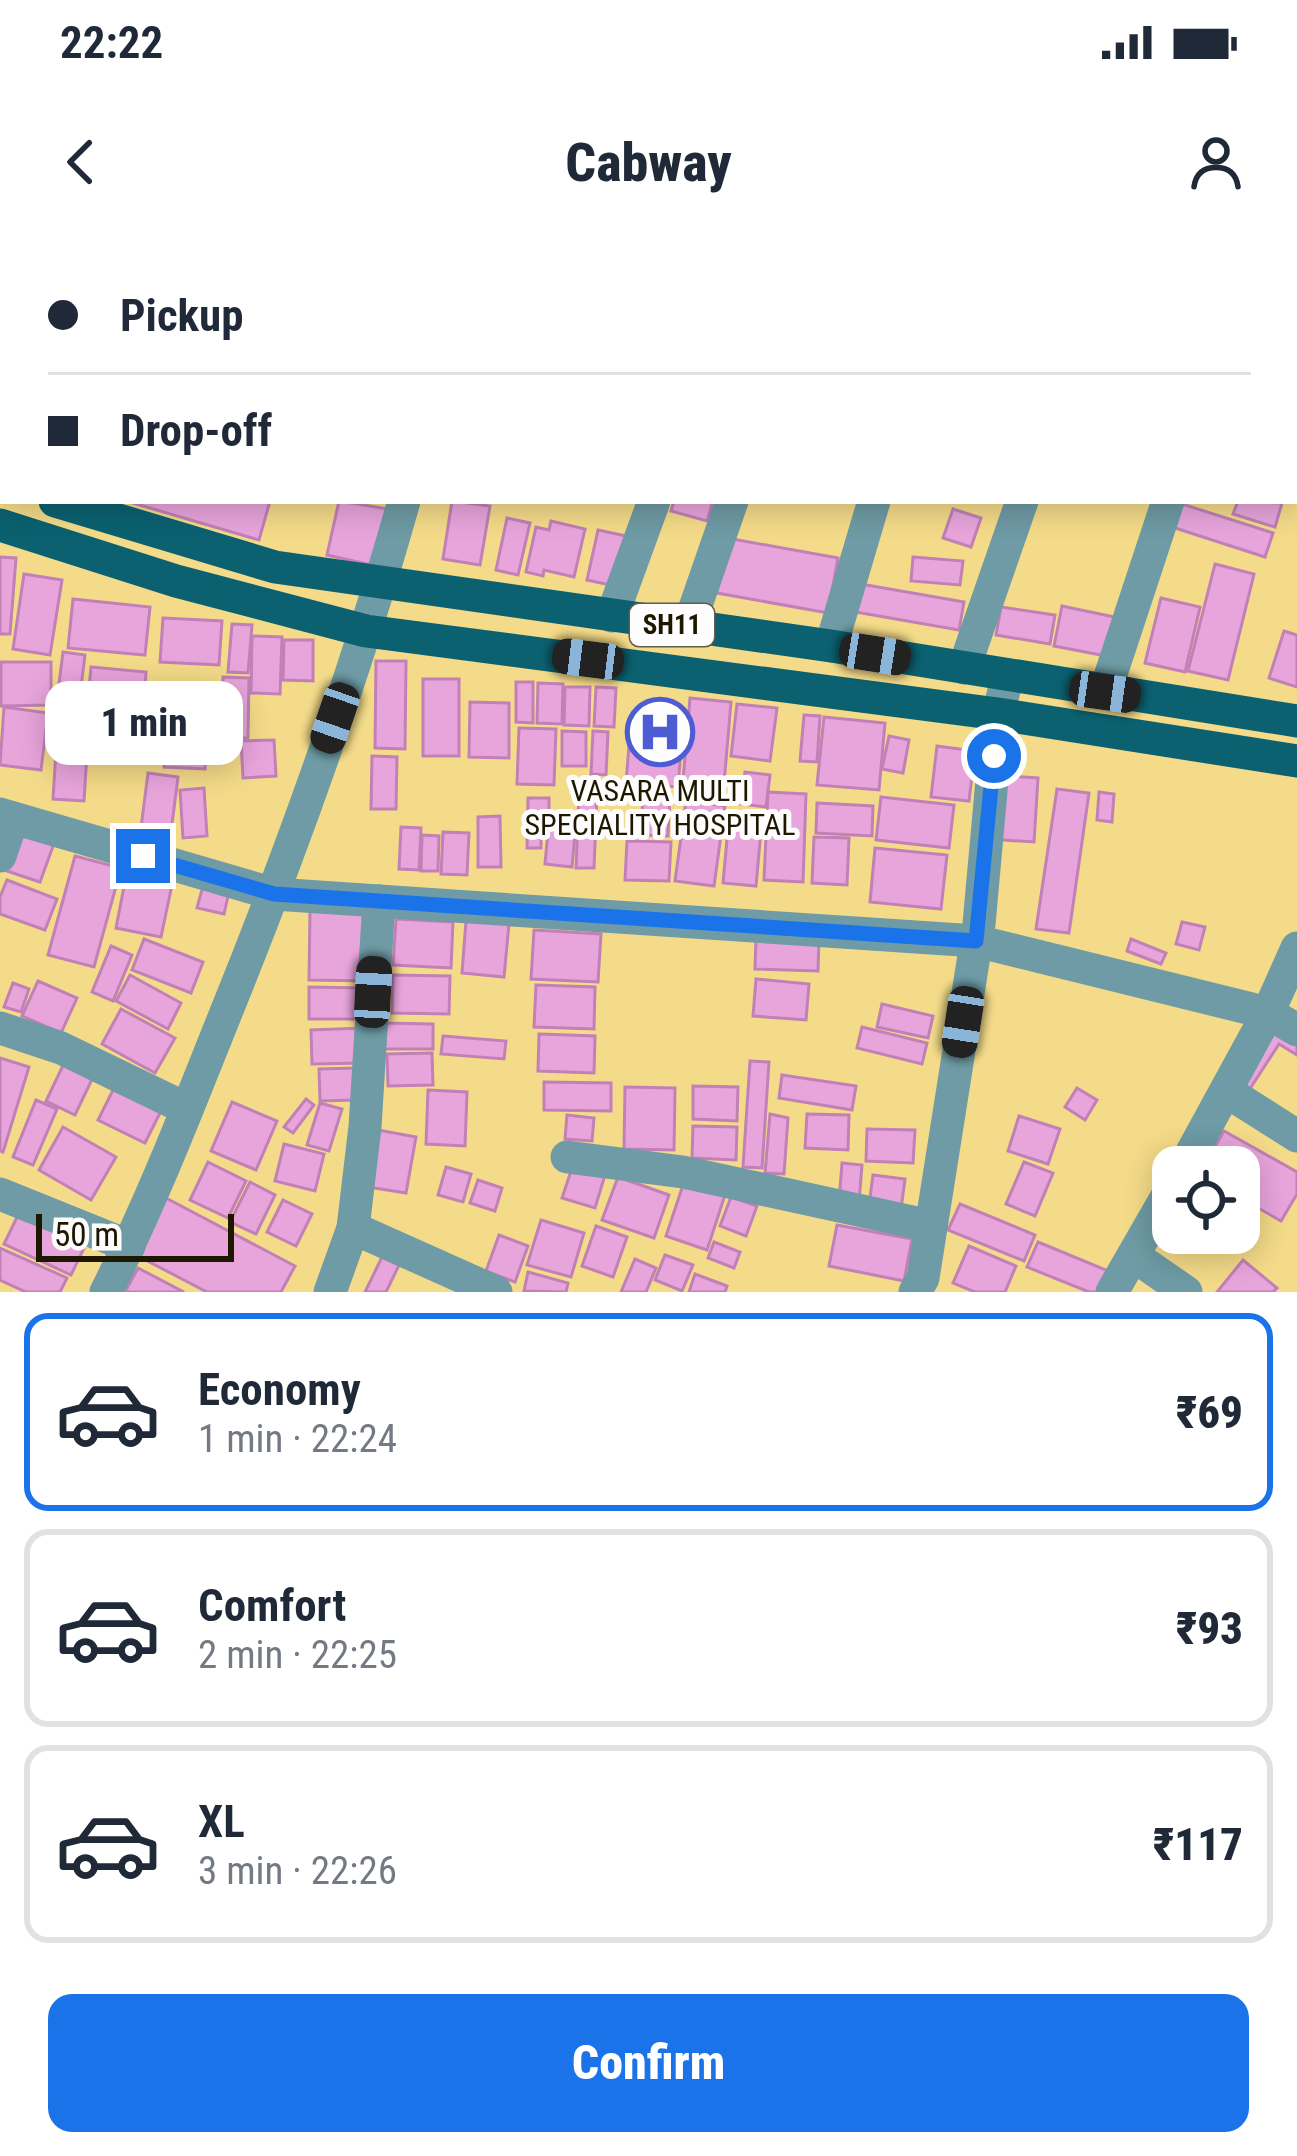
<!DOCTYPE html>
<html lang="en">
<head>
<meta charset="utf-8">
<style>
  :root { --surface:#fff; --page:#f2f2f3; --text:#1f2937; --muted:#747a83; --line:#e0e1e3; --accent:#1a73e8 }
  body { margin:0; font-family:"Roboto Condensed",sans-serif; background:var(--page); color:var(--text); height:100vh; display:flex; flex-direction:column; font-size:45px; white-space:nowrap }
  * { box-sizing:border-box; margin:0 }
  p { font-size:39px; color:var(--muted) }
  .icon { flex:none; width:66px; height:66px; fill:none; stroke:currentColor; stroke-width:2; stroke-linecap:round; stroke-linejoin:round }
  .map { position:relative; height:1052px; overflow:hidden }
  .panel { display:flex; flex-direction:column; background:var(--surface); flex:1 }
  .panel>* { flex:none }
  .guide { position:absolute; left:0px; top:0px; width:1299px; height:264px; box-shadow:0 6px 30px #0003; display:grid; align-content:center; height:264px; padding:0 48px; background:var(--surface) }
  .tools { position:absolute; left:1152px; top:906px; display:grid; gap:24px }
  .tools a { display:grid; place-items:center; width:108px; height:108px; border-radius:24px; background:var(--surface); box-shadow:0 6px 30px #0003; font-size:60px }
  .scale { position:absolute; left:36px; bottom:30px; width:198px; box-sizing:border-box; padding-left:12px; border:6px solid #1e1700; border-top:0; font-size:33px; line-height:42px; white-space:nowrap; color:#1e1700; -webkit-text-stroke:9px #fdfdfd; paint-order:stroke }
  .end { position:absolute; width:54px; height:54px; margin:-27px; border:15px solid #1a73e8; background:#fff; box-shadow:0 0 0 6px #fff }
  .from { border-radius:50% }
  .bubble { position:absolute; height:84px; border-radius:24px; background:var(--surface); box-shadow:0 6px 30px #0003; font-size:39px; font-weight:800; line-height:84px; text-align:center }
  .car { position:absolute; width:36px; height:72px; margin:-36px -18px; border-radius:15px; box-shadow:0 0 9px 3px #0007; background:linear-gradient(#222 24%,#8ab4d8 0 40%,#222 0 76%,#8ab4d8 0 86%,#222 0) }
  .guide b { display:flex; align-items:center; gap:42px; height:114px; font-size:45px }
  .guide b+b { border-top:3px solid var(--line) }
  .guide i { width:30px; height:30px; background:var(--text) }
  ul { padding:21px 0 0; list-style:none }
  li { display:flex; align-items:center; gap:36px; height:198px; margin:0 24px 18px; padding:0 24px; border:6px solid var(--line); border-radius:24px }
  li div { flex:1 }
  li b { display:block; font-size:45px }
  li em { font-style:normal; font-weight:800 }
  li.active { border-color:var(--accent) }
  li>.icon { width:108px; height:108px; stroke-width:1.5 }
  .primary-button { display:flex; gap:24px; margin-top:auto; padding:24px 48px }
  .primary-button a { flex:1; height:138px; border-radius:24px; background:var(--accent); color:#fff; font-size:48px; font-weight:800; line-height:138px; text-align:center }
  .status { display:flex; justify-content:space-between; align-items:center; height:84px; padding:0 60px; background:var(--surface); direction:ltr }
  .status svg { height:33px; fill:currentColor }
  header { display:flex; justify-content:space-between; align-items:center; height:156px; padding:0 48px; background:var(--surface); font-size:54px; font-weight:800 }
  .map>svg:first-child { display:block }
  .building { fill:#e8a5dc; stroke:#c181b6; stroke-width:3 }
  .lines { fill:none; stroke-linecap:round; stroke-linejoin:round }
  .minor { stroke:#6e9ba5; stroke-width:33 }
  .primary { stroke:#0b6170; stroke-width:33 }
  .route { stroke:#1a73e8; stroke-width:15 }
  .labels { text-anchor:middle; stroke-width:10; stroke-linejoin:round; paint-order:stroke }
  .shield { fill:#fdfdfd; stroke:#615c4c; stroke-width:3 }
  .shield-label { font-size:27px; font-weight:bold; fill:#1e1700 }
  .poi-label { font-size:30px; fill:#1e1700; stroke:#fdfdfd }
</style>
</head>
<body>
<div class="status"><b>22:22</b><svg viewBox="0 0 49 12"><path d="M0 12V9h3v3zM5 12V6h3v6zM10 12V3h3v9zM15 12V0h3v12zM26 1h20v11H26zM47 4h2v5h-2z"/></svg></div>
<header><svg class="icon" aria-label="back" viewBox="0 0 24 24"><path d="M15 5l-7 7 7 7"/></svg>Cabway<svg class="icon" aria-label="person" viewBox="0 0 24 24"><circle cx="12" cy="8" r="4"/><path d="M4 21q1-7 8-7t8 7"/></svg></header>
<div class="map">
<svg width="1297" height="1052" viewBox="0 0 1297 1052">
  <rect width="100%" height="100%" fill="#f4db89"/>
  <g class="building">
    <path d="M126,261H270L259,300Z"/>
    <path d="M339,261L388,269L376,326L327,315Z"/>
    <path d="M452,261L490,266L480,325L443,319Z"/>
    <path d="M674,261H713L707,281L671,271Z"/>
    <path d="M1238,261L1282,263L1275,287L1233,274Z"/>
    <path d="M1179,263L1273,293L1265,317L1172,287Z"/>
    <path d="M953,269L981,278L971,307L943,298Z"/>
    <path d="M507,278L530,283L518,335L496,330Z"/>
    <path d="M551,281L585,289L574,337L544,330L543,336L526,332L536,287L549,290Z"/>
    <path d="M598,290L626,296L615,346L587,340Z"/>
    <path d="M727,298L838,318L828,373L717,353Z"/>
    <path d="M0,317L16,318L10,394H0Z"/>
    <path d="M913,317L963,321L960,345L911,341Z"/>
    <path d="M1215,324L1254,334L1228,440L1188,431Z"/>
    <path d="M24,334L62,340L50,415L13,409Z"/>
    <path d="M855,343L964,362L959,390L850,371Z"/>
    <path d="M1161,358L1200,367L1185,432L1145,423Z"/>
    <path d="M73,359L150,367L145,415L68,408Z"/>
    <path d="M1062,366L1114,377L1106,416L1054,406Z"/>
    <path d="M1001,367L1055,375L1050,404L996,395Z"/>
    <path d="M163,378L222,381L219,425L160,422Z"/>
    <path d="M232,384L252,385L248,433L228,432Z"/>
    <path d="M1284,391L1297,395V447L1269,438Z"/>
    <path d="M252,396L282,397L280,454L251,453Z"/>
    <path d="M284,400H313V441L283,440Z"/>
    <path d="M63,412L85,415L80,455L58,452Z"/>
    <path d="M376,421H406L405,509L375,508Z"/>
    <path d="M1,422H51V465L1,466Z"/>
    <path d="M91,427L146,432L144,463L88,459Z"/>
    <path d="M223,437L249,438L248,498H221Z"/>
    <rect x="423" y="439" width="36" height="77"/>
    <path d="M516,442H533V483L516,482Z"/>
    <path d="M538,443L563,444L562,484L537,483Z"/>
    <path d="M565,447H590L589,486L564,485Z"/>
    <path d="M596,447L616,448L614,487L594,486Z"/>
    <path d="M169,452L209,454L208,487L167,485Z"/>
    <path d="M690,458L731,462L723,556L682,552Z"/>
    <path d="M470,462L509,463V518L469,517Z"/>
    <path d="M737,464L777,468L770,521L731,516Z"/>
    <path d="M4,467L48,473L41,530L0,525Z"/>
    <path d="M56,469L93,471L90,510L54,507Z"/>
    <path d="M804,475L820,476L817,522L800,521Z"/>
    <path d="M824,477L885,483L879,550L817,545Z"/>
    <path d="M631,481L683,485L678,547L626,543Z"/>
    <path d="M519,488L556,489L554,545L517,544Z"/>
    <path d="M166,490L207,493L205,529L164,527Z"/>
    <path d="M562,491L586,492V526H562Z"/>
    <path d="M593,491L608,492L606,535L591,534Z"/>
    <path d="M889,496L909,500L903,533L882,529Z"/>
    <path d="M274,500L276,536L243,538L241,501Z"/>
    <path d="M937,506L975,511L969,561L931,557Z"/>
    <path d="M56,511L87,513L84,561L53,559Z"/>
    <path d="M372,516L397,517L396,569H371Z"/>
    <path d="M745,532L770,535L766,567L741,564Z"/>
    <path d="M148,533L178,537L171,592L141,588Z"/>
    <path d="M994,535L1038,538L1034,602L989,599Z"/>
    <path d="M204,548L207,596L183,598L180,550Z"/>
    <path d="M1057,549L1089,553L1069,693L1036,689Z"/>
    <path d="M643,552L670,553L668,596L641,595Z"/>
    <path d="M768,552L806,554L803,642L764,640Z"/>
    <path d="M1099,552L1114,554L1112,582L1097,580Z"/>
    <path d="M579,553L597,554L594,628H576Z"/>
    <path d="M881,557L954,565L949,608L876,600Z"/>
    <path d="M528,558H549V575H541V608H527Z"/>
    <path d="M686,561L725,566L714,646L675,641Z"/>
    <path d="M817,563L873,566L872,596L816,593Z"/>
    <path d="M500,576L501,627H478V577Z"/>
    <path d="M549,580L576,583L572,627L545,624Z"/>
    <path d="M20,586L56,598L40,642L4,630Z"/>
    <path d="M401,587L421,588L419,630L399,629Z"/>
    <path d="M728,588L761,591L756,646L723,643Z"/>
    <path d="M443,592L469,593L467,635L441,634Z"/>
    <path d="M422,595L439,596L438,631H421Z"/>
    <path d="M814,597L849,598L847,645L812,643Z"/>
    <path d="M627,601L671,602L669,641L625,640Z"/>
    <path d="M875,608L947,615L941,669L870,662Z"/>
    <path d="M75,616L121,628L94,727L48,715Z"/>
    <path d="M128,626L174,635L161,697L116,688Z"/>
    <path d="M7,640L57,659L45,690L0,674V657Z"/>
    <path d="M203,646L229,652L224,674L197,668Z"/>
    <path d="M310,671L370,672L369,741L309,740Z"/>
    <path d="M396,679L453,682L451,728L393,725Z"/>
    <path d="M466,681L509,684L504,737L462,733Z"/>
    <path d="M1182,682L1205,687L1199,710L1176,704Z"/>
    <path d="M534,690L601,694L598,742L531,739Z"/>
    <path d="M756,698L819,699L818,731L755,729Z"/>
    <path d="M144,699L203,722L191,753L132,730Z"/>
    <path d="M1131,699L1166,713L1161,724L1127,711Z"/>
    <path d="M111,706L132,715L113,761L92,752Z"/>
    <path d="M130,735L181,763L168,789L116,761Z"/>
    <path d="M393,735L450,736L449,774L392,773Z"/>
    <path d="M756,739L809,744L806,780L753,776Z"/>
    <path d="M38,741L77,758L61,793L22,776Z"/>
    <path d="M13,743L29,749L21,772L4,767Z"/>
    <path d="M536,745L595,747L594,789L534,787Z"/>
    <path d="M309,747L363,748L362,779H309Z"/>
    <path d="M882,764L933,776L928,798L877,787Z"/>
    <path d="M121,769L175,798L155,833L102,804Z"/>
    <path d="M1279,782L1297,794V815L1279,804L1244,858L1233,851Z"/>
    <path d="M384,783L433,784V809H384Z"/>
    <path d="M862,787L927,803L922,824L857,808Z"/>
    <path d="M363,788V823L312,824L311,790Z"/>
    <path d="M539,794L595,796L594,833L538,831Z"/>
    <path d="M443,796L506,801L504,819L441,814Z"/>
    <path d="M432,813L433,845L388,846L387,814Z"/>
    <path d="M67,817L96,831L75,875L46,861Z"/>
    <path d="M0,818L29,827L3,912L0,911Z"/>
    <path d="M750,821L769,822L762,928L743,927Z"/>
    <path d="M357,828V860L320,861L319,829Z"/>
    <path d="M782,835L856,846L852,870L779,858Z"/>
    <path d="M117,842L164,865L145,903L98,880Z"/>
    <path d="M544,842L611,843V871L544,870Z"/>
    <path d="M693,846L738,847L737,881L693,879Z"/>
    <path d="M625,847L675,848L674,910L624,909Z"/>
    <path d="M1077,848L1097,860L1085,880L1065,867Z"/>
    <path d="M428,850L467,852L465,906L426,904Z"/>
    <path d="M306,859L314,865L293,893L284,887Z"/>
    <path d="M36,860L57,869L33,925L13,917Z"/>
    <path d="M232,862L277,881L256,930L211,911Z"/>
    <path d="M320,863L342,869L329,911L307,905Z"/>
    <path d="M770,874L788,878L784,934L765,933Z"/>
    <path d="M807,874L849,875L848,910L805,908Z"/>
    <path d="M567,875L594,878L592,901L565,899Z"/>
    <path d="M1019,876L1060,889L1048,924L1008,911Z"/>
    <path d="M693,886L737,887L736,920L692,918Z"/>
    <path d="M63,887L116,917L91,960L39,930Z"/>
    <path d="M867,889L915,890L913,923L866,921Z"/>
    <path d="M378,890L416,897L406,953L368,947Z"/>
    <path d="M1224,891L1297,932V954L1281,981L1239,957V927H1203Z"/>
    <path d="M284,904L324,914L315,951L275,941Z"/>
    <path d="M208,922L246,941L228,978L190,960Z"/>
    <path d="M1024,922L1053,933L1035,976L1006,964Z"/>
    <path d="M842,923L862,925L859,962L839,961Z"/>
    <path d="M573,925L605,935L595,968L562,958Z"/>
    <path d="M446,927L471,934L463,962L438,955Z"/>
    <path d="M873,935L905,939L901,969L869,965Z"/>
    <path d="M618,937L669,955L654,998L602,980Z"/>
    <path d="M478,940L502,948L495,971L470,963Z"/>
    <path d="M250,942L275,955L256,994L230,982Z"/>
    <path d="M684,942L725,955L707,1010L666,996Z"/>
    <path d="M731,957L757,966L746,996L720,986Z"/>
    <path d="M166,958L295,1026L281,1052H207L136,1015Z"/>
    <path d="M283,960L312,974L296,1006L267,992Z"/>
    <path d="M960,964L1035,995L1024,1021L948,990Z"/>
    <path d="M18,975L85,1006L71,1035L4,1004Z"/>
    <path d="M541,980L584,993L571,1037L527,1025Z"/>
    <path d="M837,985L912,999L904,1041L829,1026Z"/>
    <path d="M596,986L627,997L613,1037L582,1026Z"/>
    <path d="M499,995L528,1006L515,1042L486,1031Z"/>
    <path d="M714,1002L740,1012L734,1028L708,1018Z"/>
    <path d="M1038,1002L1113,1033L1105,1052H1089L1027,1027Z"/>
    <path d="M969,1006L1016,1026L1005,1052H975L953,1043Z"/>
    <path d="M0,1008L67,1038L60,1052H26L0,1040Z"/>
    <path d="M384,1013L401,1021L386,1052H365Z"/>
    <path d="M665,1015L693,1025L682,1051L655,1040Z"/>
    <path d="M635,1019L656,1028L646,1052H621Z"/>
    <path d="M1243,1020L1277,1048L1273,1052H1217Z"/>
    <path d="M138,1028L184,1052H125Z"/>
    <path d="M528,1032L568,1043L566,1052L524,1051Z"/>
    <path d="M695,1034L727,1046L725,1052H689Z"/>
  </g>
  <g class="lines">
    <g class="minor">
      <path d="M312,0L321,3"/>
      <path d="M481,3L482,0"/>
      <path d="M746,3L747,0"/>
      <path d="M822,3L823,0"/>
      <path d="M967,3L968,0"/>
      <path d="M1112,3L1113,0"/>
      <path d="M1267,3L1268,0"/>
      <path d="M612,376L654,261"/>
      <path d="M688,388L732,261"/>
      <path d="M831,406L874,261"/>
      <path d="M964,428L1022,261"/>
      <path d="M1105,452L1168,261"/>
      <path d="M0,574L274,654L976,701L1268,773L1297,790"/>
      <path d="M0,616L13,578"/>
      <path d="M0,788L61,808L187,869"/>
      <path d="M1226,851L1297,896"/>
      <path d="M567,917L683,932L931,986"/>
      <path d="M1184,927L1268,773L1297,708"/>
      <path d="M0,954L129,1006"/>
      <path d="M353,988L365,887L379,661"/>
      <path d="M1134,1016L1186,1052"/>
      <path d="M106,1052C150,965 185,875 221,785C291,613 354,439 404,261"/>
      <path d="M330,1052L353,988L496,1052"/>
      <path d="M915,1052L923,1038L979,684L998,474L1008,435"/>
      <path d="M1112,1052L1173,946"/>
    </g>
    <g class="primary">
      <path d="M0,245L3,246"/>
      <path d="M55,261L275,327L831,406L1297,481"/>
      <path d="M0,285L176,341L366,391L998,474L1297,521"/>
    </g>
  </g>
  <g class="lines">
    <path class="route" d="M143,616L274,654L976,701L994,516"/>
  </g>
  <defs>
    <g id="hospital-ring" transform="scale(3.45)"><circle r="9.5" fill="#fdfdfd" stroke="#4d5cd2" stroke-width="1.5"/><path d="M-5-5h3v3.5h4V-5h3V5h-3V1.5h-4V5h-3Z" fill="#4d5cd2"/></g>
  </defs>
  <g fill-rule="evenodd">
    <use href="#hospital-ring" x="660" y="492"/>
  </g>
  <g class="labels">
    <rect class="shield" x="630" y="364" width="84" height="42" rx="9"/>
    <g class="shield-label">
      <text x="672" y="394">SH11</text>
    </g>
    <g class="poi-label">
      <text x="660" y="561">VASARA MULTI<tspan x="660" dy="34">SPECIALITY HOSPITAL</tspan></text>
    </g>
  </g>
</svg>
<div class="tools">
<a><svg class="icon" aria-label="locate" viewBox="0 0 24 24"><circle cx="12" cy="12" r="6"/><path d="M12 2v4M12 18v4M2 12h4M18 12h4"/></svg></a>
</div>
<div class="scale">50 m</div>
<i class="end from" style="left:994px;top:516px"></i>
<i class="end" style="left:143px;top:616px"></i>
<div class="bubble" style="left:45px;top:441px;width:198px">1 min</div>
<i class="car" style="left:875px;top:414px;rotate:99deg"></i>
<i class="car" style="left:588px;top:419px;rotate:277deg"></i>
<i class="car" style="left:1105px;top:452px;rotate:98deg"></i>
<i class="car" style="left:335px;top:478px;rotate:199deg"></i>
<i class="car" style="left:373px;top:752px;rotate:3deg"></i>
<i class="car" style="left:963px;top:782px;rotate:189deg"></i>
<div class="guide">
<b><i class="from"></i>Pickup</b>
<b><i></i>Drop-off</b>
</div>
</div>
<section class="panel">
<ul>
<li class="active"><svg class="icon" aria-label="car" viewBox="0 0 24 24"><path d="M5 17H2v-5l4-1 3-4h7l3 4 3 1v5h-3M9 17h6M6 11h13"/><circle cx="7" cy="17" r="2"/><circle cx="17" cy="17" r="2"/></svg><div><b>Economy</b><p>1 min · 22:24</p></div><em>₹69</em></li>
<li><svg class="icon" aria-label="car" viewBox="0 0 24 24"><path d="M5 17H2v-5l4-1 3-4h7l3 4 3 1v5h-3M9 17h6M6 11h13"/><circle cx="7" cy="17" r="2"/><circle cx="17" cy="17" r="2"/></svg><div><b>Comfort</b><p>2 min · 22:25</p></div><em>₹93</em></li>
<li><svg class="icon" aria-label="car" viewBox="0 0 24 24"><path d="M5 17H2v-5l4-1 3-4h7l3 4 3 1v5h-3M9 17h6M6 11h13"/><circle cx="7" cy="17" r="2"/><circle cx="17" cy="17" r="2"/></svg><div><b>XL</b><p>3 min · 22:26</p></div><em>₹117</em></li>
</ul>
<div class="primary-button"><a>Confirm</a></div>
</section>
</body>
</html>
